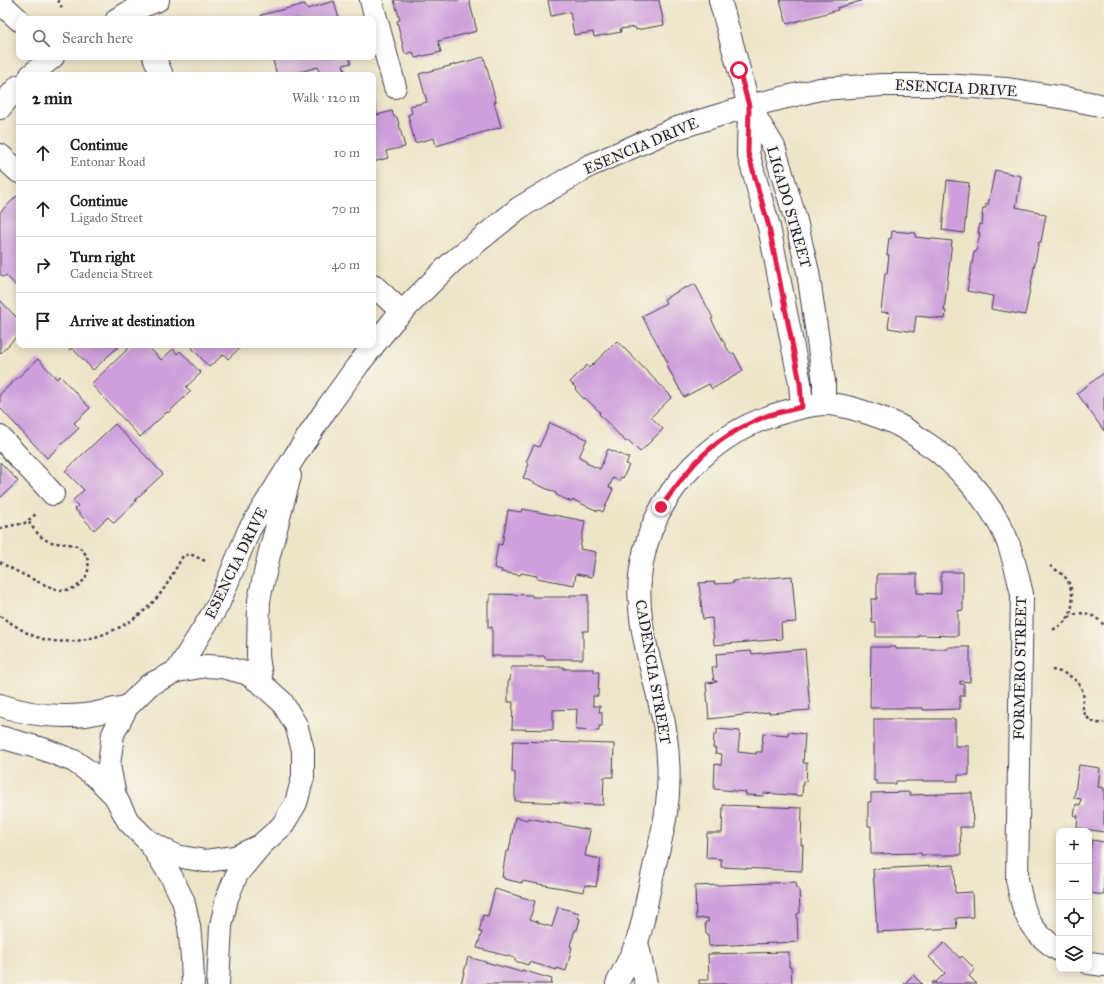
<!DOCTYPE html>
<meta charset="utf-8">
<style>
:root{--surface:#fff;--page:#f6f6f6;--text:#202124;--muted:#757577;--line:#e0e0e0}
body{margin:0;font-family:"IM FELL Great Primer",serif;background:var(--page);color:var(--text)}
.controls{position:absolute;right:12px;bottom:12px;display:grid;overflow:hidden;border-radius:8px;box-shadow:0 2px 10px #0003}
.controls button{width:36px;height:36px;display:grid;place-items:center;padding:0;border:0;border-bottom:1px solid var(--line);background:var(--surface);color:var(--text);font:20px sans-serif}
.stop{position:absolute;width:12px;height:12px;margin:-9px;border:3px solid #e11d48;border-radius:50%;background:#fff}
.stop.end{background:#e11d48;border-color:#fff;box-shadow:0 1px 4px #0008}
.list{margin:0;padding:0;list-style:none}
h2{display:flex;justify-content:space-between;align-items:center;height:52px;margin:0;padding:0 16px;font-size:17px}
h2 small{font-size:13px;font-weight:400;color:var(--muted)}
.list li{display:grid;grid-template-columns:26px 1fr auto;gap:12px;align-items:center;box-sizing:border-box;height:56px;padding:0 16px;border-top:1px solid var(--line)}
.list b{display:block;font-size:15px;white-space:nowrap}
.list p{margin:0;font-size:13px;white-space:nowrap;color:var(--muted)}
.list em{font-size:13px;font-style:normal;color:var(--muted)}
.icon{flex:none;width:22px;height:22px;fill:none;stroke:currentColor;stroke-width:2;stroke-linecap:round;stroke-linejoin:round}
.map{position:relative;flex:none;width:1104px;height:984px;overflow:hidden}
.search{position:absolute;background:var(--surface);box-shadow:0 2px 10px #0003;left:16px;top:16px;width:360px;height:44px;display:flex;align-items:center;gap:10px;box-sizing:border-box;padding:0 14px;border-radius:8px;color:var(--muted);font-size:15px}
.panel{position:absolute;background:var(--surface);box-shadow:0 2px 10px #0003;left:16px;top:72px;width:360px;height:276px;border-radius:8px}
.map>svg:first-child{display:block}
</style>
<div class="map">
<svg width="1104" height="984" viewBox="0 0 1104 984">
<rect width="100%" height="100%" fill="#f7f3e8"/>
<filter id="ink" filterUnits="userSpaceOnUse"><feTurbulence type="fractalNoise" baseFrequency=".025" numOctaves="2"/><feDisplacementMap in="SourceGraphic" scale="8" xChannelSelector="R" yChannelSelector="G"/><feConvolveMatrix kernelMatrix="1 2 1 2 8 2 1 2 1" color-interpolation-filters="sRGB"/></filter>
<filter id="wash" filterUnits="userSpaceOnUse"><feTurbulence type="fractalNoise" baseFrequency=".012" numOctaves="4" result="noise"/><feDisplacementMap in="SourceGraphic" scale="16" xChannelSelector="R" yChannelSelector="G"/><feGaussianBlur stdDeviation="0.9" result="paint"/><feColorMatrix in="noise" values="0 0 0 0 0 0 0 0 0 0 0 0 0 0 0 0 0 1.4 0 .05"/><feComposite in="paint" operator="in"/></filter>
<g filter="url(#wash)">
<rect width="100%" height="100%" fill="#eee5c9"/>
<g id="blocks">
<g fill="#ce9fdc">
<path d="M394,0H469L477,31L438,41L441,52L415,58L413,52L405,54L397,21L400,20Z"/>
<path d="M548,0H659L664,25L636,30L635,27L620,29L621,32L594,37L593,32L574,35L570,12L551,16Z"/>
<path d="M780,0H861V1L837,8L838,10L787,24Z"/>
<path d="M334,1L339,19H262L261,15L305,4L307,9Z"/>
<path d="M272,57H349L351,63L343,65L345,71L329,75H320L318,67L289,75H277Z"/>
<path d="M484,57L496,102H494L501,127L436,146L434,138L415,143L408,115L412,113L410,106L427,102L419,74Z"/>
<path d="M373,101L377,115L392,111L394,117H397L405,147L386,151L388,158L373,162Z"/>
<path d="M995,170L1021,176L1016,207L1039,212V214L1046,215L1041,242H1039L1025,315L991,309L993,296L967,291L974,252H976L980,233H978L980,224L982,225L983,216H982L983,208H986V204L988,205Z"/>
<path d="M947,180L969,183L964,233L942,230Z"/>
<path d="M17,196L19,198V289L6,275L3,277L0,274V212Z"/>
<path d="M892,231L916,233L915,237L952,241L944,311H946L945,319L916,316L914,332L888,328L890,313L881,312L885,273H887L889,255H887L889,238L891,239Z"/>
<path d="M695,284L713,318L711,319L731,355L734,353L743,371L712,389L709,384L684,397L666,364L668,363L642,316L666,303L664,299L686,287L687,288Z"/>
<path d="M0,300L16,317L18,315L19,317V334L0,354Z"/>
<path d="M617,341L672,397L651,417L663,429L640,452L628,440L626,442L599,414L600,412L585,398L584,399L575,389L576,388L570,382L587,365L589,368Z"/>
<path d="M65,345H120L93,370L72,348L70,350Z"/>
<path d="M132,345H147L161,360L173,349L177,354L180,351L201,373L186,387L191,391L168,413L167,412L140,437L91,384Z"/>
<path d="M193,345H243L228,359L224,354L209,367L192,348L194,346Z"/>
<path d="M38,359L57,379L60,376L90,408L74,423L79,428L47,458L0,408V394Z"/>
<path d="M1104,373V431L1077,393Z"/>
<path d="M550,423L587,439L579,457L587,461L586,463L600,469L608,449L629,458L626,464L629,465L623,478L621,477L619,481L613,478L609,487L613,489L603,512L599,510L598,511L573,500L572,502L556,495V493L523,478L529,464L526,462L534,445L539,447Z"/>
<path d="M115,424L163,474L135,500L136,502L114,523L108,517L94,530L75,509L78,506L73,500L84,490L65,471Z"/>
<path d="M0,462L18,481L0,498Z"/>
<path d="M522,509L585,521L580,549L596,552L592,577L576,574L574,585L537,578V576L521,573L520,575L501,572L502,570L494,568L498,544L502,545L508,510L521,512Z"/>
<path d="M941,572H963V610L958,611V636L919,635V637H876V623H872L871,599H877V574H917V593L941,594Z"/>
<path d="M792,576L796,622L781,623L782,639L714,645L712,618L703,619L699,583L715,582V584L734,583L733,581Z"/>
<path d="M490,594L532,595V597H570V595H588V631H583V659H545V656H492V627L488,628V601L490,602Z"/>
<path d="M871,647H896V649H948V647H970V682L960,681V684H964V696H960V709L923,710V708H870Z"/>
<path d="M805,649L810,710L769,713V712L709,719L706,683L717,682V681H714L712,667H717L716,654L751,651L752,654Z"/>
<path d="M511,667H564V669H594V672H599L598,696H593V706H600L599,712H602V726H599V731L576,730L577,709L553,710V730L512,729L513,702H508V681H510Z"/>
<path d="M874,719H955V746H969V775H958V781H896V784H877V781H874Z"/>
<path d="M717,729L740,731L738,752L756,754V752H762L763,733L788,735V732L805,734L803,763H807L806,782L803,781L802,796L764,793L763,796L746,795V792L714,789L715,764L721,765L722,754L715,753L716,748H713L714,735H717Z"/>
<path d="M513,741L614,744L613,777H604L603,805L566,804V803L515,801V772H512Z"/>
<path d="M1079,765L1100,768L1098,787L1104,788V832L1077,828L1078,816H1074L1076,804L1080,805L1081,799L1074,798Z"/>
<path d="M910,792V795L972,793L973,827H960L961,855H921V853L871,854V826H868V802H871V793Z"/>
<path d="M723,805L802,808L801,845H803L802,871L721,867V859L706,858L707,833H722Z"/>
<path d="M515,817L528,820V818L590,830L585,856L601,859L596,887L585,885L584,892L522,881V883L504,879V877H502L506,851H509Z"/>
<path d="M1092,840L1104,842V895L1089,893V858Z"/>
<path d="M954,865L955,893L972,892L973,917L956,918L957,928L877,932L873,869Z"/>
<path d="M796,882L797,888H799L800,913L797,914L798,942L709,946L708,934H706L705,922H708V918L696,919L695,886Z"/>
<path d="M495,889L535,901L530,919L538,922V923L552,927L558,907L579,913L578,918L580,919L577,930H575L570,946L572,947L566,971L557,968V970L529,962L528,965L515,961V958L477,948L482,932H479L483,915L488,916Z"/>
<path d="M944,943L960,958L962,956L975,969L969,976L977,984H931L934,981L935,983L945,973L929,957Z"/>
<path d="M789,952V967H791L792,984H699V980H709L708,954Z"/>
<path d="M468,957L521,972L522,970L552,979L551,984H461Z"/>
<path d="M913,975L922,984H904Z"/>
</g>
</g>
</g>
<g filter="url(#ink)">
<use href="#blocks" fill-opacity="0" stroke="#413f50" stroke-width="1"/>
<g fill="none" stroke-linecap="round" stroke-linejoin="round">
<defs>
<g id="minor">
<path d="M371,0L395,87"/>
<path d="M720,0L749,106L748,153L769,227L800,383L802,407"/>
<path d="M0,5L6,8L19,20"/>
<path d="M117,19L133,10L158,0"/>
<path d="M154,57L162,75"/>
<path d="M31,75L53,57"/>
<path d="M749,106L774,147L796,221L808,272L824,382V404"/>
<path d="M0,108L13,92L19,86"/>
<path d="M0,155L19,172"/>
<path d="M373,285L402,312"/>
<path d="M0,437L53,494"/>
<path d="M177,671L218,605L249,530L295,456L327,408L358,365L393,321L451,263L519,208L589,166L674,129L749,106L820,89L882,85H943L1007,89L1065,98L1104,106"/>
<path d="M262,684L258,656L259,600L269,555L290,476"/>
<path d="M0,705C26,714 57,718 85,715C99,713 113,709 127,707"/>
<path d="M0,737L43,749L74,761L95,776L115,796"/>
<path d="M150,842L176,856L205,861L235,857L257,847"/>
<path d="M637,942L646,984"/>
<path d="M1089,963L1104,965"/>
<path d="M193,984L192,958L189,926L183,900L171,876L149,842L128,821L115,796L109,765L113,734L127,707L149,685L177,671L207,666L222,667L246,673L262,684L282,702L296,725L303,750V777L296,803L282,826L262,844L237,874L227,898L221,926L218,984"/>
<path d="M617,984C623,971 631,957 636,944C643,927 645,908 649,891C654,865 662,839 666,813C670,786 669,756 665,729C656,674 631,619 642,563C655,489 716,429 788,411C803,407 820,402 837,405C851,407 885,418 898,425C907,429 915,435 923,441C953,459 989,501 1004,533C1013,552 1017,574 1022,594L1017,879C1024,914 1027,930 1059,950"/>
</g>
</defs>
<use href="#minor" stroke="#413f50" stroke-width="24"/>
<g stroke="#413f50" stroke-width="2.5" stroke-dasharray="3 3" stroke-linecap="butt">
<path d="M58,0L62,8"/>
<path d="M0,528L25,523L36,514"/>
<path d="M0,562C9,568 52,590 61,590C72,591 82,585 86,576C90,568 89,559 84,552C75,540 60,546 48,541C39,537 33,528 28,521"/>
<path d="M1050,566C1055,569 1061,573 1065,577C1074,588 1075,608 1067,619C1063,624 1058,627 1052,630"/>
<path d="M0,616C13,624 27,635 43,639C81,649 130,629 155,600C167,587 174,571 183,556L190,554L205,561"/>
<path d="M1069,618C1081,608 1095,615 1104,625"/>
<path d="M1052,670C1065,672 1080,679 1083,693C1084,698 1082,703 1083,709C1085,718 1094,725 1104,723"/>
</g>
<use href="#minor" stroke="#fff" stroke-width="22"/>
</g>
</g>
<g fill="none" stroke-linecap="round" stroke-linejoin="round" filter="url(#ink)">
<path stroke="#e11d48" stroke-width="5" d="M661,507C673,491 684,475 697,461C716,441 743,425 769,415C780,412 791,410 802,407L800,383L769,227L748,153L749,106L739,70"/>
</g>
<g text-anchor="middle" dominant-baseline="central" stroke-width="3" stroke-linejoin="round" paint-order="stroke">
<g font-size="15" fill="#22223b" stroke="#f7f3e8">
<text transform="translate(956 88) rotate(3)">ESENCIA DRIVE</text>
<text transform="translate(641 146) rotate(-23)">ESENCIA DRIVE</text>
<text transform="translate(789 207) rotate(74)">LIGADO STREET</text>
<text transform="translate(236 563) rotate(-64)">ESENCIA DRIVE</text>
<text transform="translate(1020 668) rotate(-89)">FORMERO STREET</text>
<text transform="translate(653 672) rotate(80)">CADENCIA STREET</text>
</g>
</g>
</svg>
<div class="controls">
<button>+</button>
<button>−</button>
<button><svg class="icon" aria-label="locate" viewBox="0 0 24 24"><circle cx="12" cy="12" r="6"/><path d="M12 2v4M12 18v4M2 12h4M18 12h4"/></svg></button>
<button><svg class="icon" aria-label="layers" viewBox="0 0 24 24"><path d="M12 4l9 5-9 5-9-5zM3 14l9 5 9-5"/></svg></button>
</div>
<div class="stop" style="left:739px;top:70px"></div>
<div class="stop end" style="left:661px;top:507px"></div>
<div class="search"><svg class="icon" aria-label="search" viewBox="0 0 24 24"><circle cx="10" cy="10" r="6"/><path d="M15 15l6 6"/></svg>Search here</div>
<section class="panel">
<h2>2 min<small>Walk · 120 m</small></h2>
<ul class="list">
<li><svg class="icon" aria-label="ahead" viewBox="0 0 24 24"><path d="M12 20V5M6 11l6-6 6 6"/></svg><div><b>Continue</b><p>Entonar Road</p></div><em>10 m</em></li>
<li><svg class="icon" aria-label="ahead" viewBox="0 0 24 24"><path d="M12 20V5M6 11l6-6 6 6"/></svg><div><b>Continue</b><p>Ligado Street</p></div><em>70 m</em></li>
<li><svg class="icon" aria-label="right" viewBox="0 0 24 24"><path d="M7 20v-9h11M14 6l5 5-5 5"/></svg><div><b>Turn right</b><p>Cadencia Street</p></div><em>40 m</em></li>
<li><svg class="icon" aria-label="arrive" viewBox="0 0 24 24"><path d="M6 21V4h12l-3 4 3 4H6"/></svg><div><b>Arrive at destination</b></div></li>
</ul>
</section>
</div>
